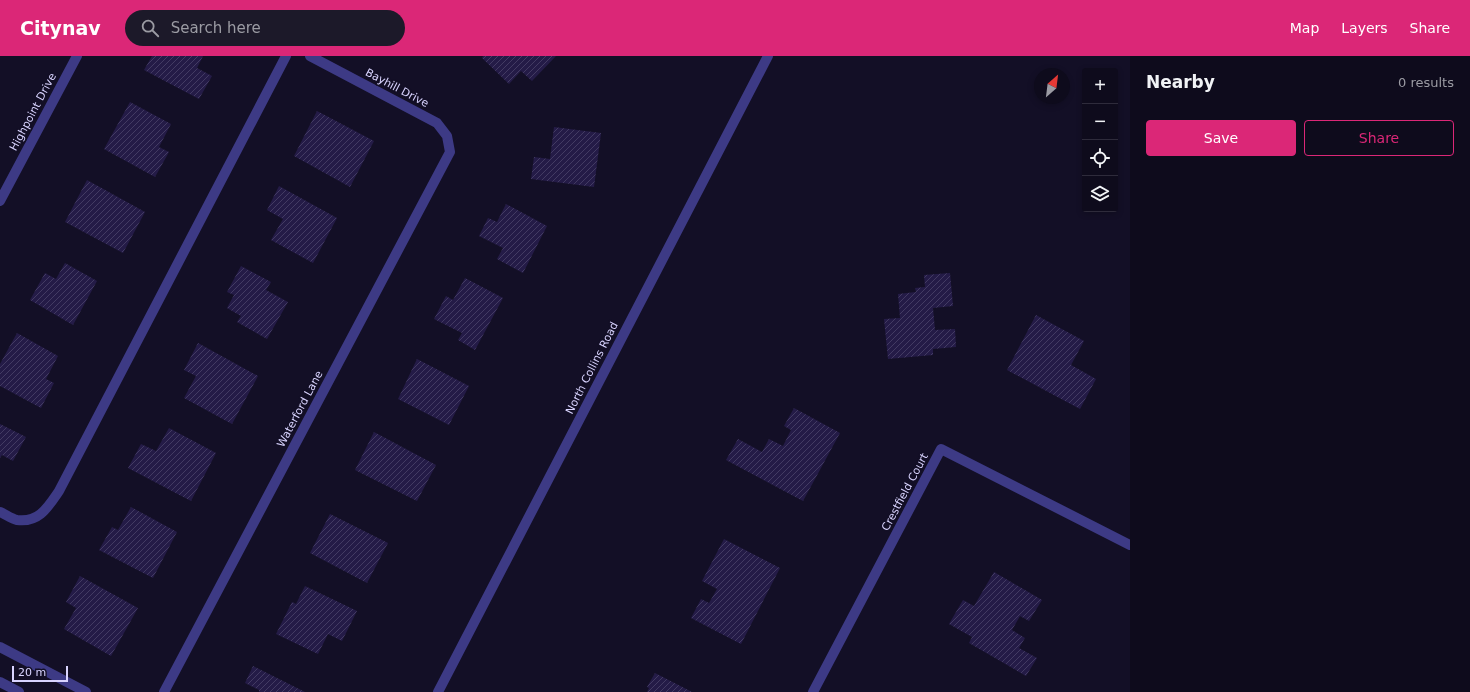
<!DOCTYPE html>
<meta charset="utf-8">
<style>
:root{--surface:#0e0b1c;--page:#1c1929;--text:#f1f3f6;--muted:#9b9ba3;--line:#2e2b3b;--accent:#db2777}
body{margin:0;font-family:"DejaVu Sans",sans-serif;background:var(--page);color:var(--text)}
.controls{position:absolute;right:12px;top:12px;display:grid;overflow:hidden;border-radius:4px;box-shadow:0 2px 6px #0003}
.controls button{width:36px;height:36px;display:grid;place-items:center;padding:0;border:0;border-bottom:1px solid var(--line);background:var(--surface);color:var(--text);font:20px sans-serif}
.compass{position:absolute;left:1034px;top:12px;width:36px;height:36px;border-radius:50%;background:var(--surface);box-shadow:0 2px 6px #0003;rotate:28deg}
.scale{position:absolute;left:12px;bottom:10px;width:56px;box-sizing:border-box;padding-left:4px;border:2px solid #d9d4ff;border-top:0;font-size:11px;line-height:14px;white-space:nowrap;color:#d9d4ff;-webkit-text-stroke:3px #130f26;paint-order:stroke}
.list{margin:0;padding:0;list-style:none}
h2{display:flex;justify-content:space-between;align-items:center;height:52px;margin:0;padding:0 16px;font-size:17px}
h2 small{font-size:13px;font-weight:400;color:var(--muted)}
.actions{display:flex;gap:8px;padding:12px 16px}
.actions a{flex:1;padding:9px 0;border:1px solid var(--accent);border-radius:4px;text-align:center;font-size:14px;color:var(--accent)}
.actions .main{background:var(--accent);color:#fff}
.icon{flex:none;width:22px;height:22px;fill:none;stroke:currentColor;stroke-width:2;stroke-linecap:round;stroke-linejoin:round}
.map{position:relative;flex:none;width:1130px;height:636px;overflow:hidden}
header{display:flex;align-items:center;gap:24px;box-sizing:border-box;height:56px;padding:0 20px;background:var(--accent);color:#fff}
header strong{font-size:19px}
nav{display:flex;gap:22px;margin-inline-start:auto;font-size:14px}
.search{width:280px;height:36px;background:var(--page);display:flex;align-items:center;gap:10px;box-sizing:border-box;padding:0 14px;border-radius:22px;color:var(--muted);font-size:15px}
main{display:flex}
aside{flex:1;background:var(--surface)}
.map>svg:first-child{display:block}
</style>
<header>
<strong>Citynav</strong>
<div class="search"><svg class="icon" aria-label="search" viewBox="0 0 24 24"><circle cx="10" cy="10" r="6"/><path d="M15 15l6 6"/></svg>Search here</div>
<nav><a>Map</a><a>Layers</a><a>Share</a></nav>
</header>
<main>
<div class="map">
<svg width="1130" height="636" viewBox="0 0 1130 636">
<defs>
<pattern id="building-hatch" width="6" height="6" patternUnits="userSpaceOnUse"><rect width="6" height="6" fill="#241b47"/><path d="M-1 1l2-2M0 6l6-6M5 7l2-2" fill="none" stroke="#433b63"/></pattern>
</defs>
<rect width="100%" height="100%" fill="#130f26"/>
<g fill="url(#building-hatch)">
<path d="M152,0H203L197,12L212,20L199,43L144,14Z"/>
<path d="M483,0H556L532,25L521,15L509,28L482,2Z"/>
<path d="M130,46L171,68L159,91L169,96L155,121L104,93Z"/>
<path d="M317,55L374,85L350,131L294,100Z"/>
<path d="M554,71L601,77L594,131L531,123L534,101L550,103Z"/>
<path d="M87,124L145,156L123,197L65,166Z"/>
<path d="M279,130L337,162L313,207L271,184L283,163L267,154Z"/>
<path d="M506,148L547,170L523,217L497,203L503,192L479,180L488,162L497,166Z"/>
<path d="M65,207L97,225L73,269L30,244L45,217L56,223Z"/>
<path d="M241,210L271,226L266,234L288,246L267,283L237,266L241,260L227,252L234,239L227,236Z"/>
<path d="M950,217L953,250L933,252L935,274L955,273L956,291L933,293V299L888,303L884,263L900,262L898,238L916,236L915,232L925,231L924,219Z"/>
<path d="M465,222L503,242L475,294L458,284L462,277L434,263L446,240L453,244Z"/>
<path d="M1036,259L1084,285L1071,309L1096,323L1080,353L1007,314Z"/>
<path d="M17,277L58,300L46,323L54,327L41,352L0,330V308Z"/>
<path d="M198,287L258,320L232,368L184,342L196,320L184,314Z"/>
<path d="M417,303L469,330L449,369L398,343Z"/>
<path d="M794,352L840,377L803,445L726,404L738,383L762,396L769,383L783,390L791,374L784,370Z"/>
<path d="M0,368L26,381L13,405L2,399L0,402Z"/>
<path d="M169,372L216,397L191,445L128,412L141,388L156,395Z"/>
<path d="M374,376L436,409L417,445L355,414Z"/>
<path d="M131,451L177,476L153,522L99,494L112,471L118,474Z"/>
<path d="M330,458L388,487L367,527L310,497Z"/>
<path d="M724,483L780,512L741,588L691,562L701,543L709,547L717,533L702,525Z"/>
<path d="M994,516L1042,544L1029,565L1020,560L1012,574L1025,582L1019,592L1037,602L1026,620L969,587L972,581L949,568L963,544L974,550Z"/>
<path d="M80,520L138,552L111,600L64,573L76,552L66,546Z"/>
<path d="M305,530L357,555L342,585L328,578L318,598L276,578L292,546L296,548Z"/>
<path d="M253,610L305,636H259V634L245,627Z"/>
<path d="M655,617L692,636H647L649,632L647,631Z"/>
</g>
<g fill="none" stroke-linecap="round" stroke-linejoin="round">
<path stroke="#3d3a85" stroke-width="10" d="M0,456C5,458 12,463 17,464C39,467 48,451 59,435L286,0"/>
<g stroke="#3d3a85" stroke-width="10">
<path d="M0,145L77,0"/>
<path d="M164,636L450,96L447,80L437,67L310,0"/>
<path d="M813,636L941,393L1130,489"/>
</g>
<g stroke="#3d3a85" stroke-width="10">
<path d="M0,591L86,636"/>
<path d="M0,626L19,636"/>
<path d="M438,636L768,0"/>
</g>
</g>
<g text-anchor="middle" dominant-baseline="central" stroke-width="3.5" stroke-linejoin="round" paint-order="stroke">
<g font-size="11" fill="#d9d4ff" stroke="#130f26">
<text transform="translate(397 32) rotate(28)">Bayhill Drive</text>
<text transform="translate(33 56) rotate(-62)">Highpoint Drive</text>
<text transform="translate(592 312) rotate(-63)">North Collins Road</text>
<text transform="translate(300 353) rotate(-62)">Waterford Lane</text>
<text transform="translate(905 436) rotate(-62)">Crestfield Court</text>
</g>
</g>
</svg>
<div class="controls">
<button>+</button>
<button>−</button>
<button><svg class="icon" aria-label="locate" viewBox="0 0 24 24"><circle cx="12" cy="12" r="6"/><path d="M12 2v4M12 18v4M2 12h4M18 12h4"/></svg></button>
<button><svg class="icon" aria-label="layers" viewBox="0 0 24 24"><path d="M12 4l9 5-9 5-9-5zM3 14l9 5 9-5"/></svg></button>
</div>
<svg class="compass" viewBox="-18 -18 36 36"><path d="M0-13l5 13h-10z" fill="#e53935"/><path d="M0 13l5-13h-10z" fill="#9b9ba3"/></svg>
<div class="scale">20 m</div>
</div>
<aside>
<h2>Nearby<small>0 results</small></h2>
<ul class="list">
</ul>
<div class="actions"><a class="main">Save</a><a>Share</a></div>
</aside>
</main>
